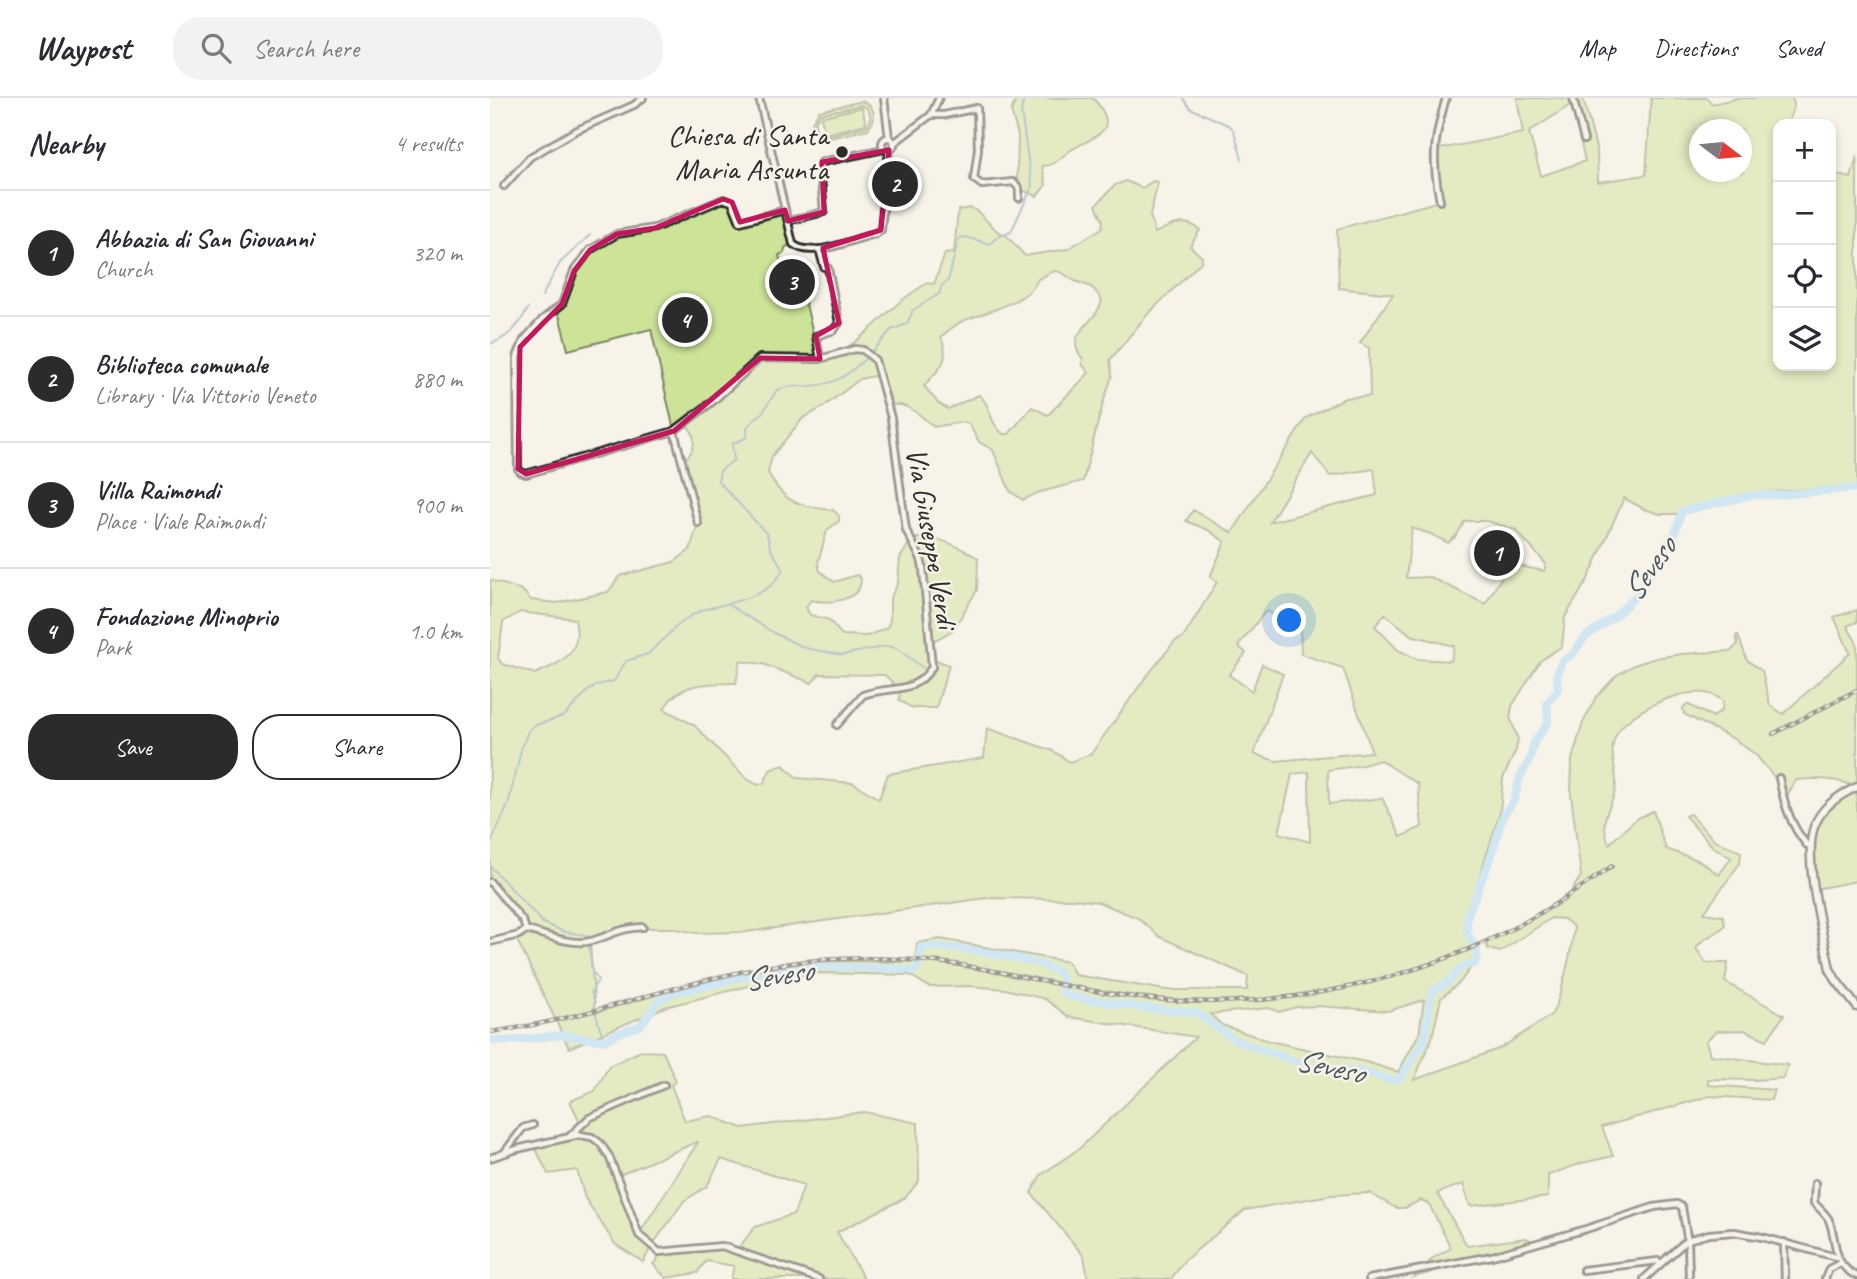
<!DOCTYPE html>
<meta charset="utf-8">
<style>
:root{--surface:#fff;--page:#f2f2f3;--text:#2b2b33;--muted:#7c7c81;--line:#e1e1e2;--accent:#2b2b2b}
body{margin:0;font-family:Caveat,sans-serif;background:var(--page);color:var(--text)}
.controls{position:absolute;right:21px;top:21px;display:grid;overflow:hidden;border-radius:14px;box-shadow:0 4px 10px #0003}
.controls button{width:63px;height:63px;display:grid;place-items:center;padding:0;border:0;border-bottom:2px solid var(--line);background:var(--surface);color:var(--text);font:35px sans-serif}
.compass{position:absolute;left:1199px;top:21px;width:63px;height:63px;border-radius:50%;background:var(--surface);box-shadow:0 4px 10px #0003;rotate:106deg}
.you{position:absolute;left:800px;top:523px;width:24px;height:24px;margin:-18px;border:5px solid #fff;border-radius:50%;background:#1a73e8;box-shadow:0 0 0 10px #1a73e833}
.badge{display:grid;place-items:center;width:46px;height:46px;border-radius:50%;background:var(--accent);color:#fff;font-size:23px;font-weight:700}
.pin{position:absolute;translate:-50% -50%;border:4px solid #fff;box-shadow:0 2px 7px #0006}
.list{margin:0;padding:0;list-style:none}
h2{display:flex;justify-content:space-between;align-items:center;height:91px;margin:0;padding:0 28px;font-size:30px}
h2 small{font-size:23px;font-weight:400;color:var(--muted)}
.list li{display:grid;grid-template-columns:46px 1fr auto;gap:21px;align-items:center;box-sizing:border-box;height:126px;padding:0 28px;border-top:2px solid var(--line)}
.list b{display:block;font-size:26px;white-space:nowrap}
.list p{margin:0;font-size:23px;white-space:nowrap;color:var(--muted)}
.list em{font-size:23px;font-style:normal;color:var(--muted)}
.actions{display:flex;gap:14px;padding:21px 28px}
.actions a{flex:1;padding:16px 0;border:2px solid var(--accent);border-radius:28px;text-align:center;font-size:24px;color:var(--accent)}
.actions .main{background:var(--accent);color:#fff}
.icon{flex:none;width:38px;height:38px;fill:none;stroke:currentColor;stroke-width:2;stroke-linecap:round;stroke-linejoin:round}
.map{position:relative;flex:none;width:1367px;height:1181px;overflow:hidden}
header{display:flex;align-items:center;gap:42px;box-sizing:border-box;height:98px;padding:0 35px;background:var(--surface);border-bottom:2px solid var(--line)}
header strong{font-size:33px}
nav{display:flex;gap:38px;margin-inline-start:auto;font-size:24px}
.search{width:490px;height:63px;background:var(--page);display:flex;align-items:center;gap:18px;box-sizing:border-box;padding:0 24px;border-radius:28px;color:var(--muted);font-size:26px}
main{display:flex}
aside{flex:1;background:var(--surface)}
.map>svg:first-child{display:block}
</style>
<header>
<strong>Waypost</strong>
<div class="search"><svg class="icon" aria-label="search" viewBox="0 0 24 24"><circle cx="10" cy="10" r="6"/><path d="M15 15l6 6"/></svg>Search here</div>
<nav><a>Map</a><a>Directions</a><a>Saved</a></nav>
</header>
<main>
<aside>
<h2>Nearby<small>4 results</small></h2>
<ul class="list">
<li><span class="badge">1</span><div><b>Abbazia di San Giovanni</b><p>Church</p></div><em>320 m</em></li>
<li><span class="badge">2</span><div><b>Biblioteca comunale</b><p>Library · Via Vittorio Veneto</p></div><em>880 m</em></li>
<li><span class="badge">3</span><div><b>Villa Raimondi</b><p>Place · Viale Raimondi</p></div><em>900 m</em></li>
<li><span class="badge">4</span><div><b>Fondazione Minoprio</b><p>Park</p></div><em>1.0 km</em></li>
</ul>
<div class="actions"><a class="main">Save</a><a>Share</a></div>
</aside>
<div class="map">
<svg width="1367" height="1181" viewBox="0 0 1367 1181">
<rect width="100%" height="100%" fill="#f7f3e8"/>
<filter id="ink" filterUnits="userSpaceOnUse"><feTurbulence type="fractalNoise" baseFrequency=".0143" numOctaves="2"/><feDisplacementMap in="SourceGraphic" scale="14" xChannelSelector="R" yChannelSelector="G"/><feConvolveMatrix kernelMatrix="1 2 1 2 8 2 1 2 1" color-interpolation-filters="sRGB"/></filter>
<g filter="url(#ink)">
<g fill="#cce398" stroke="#7c8762" stroke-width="2" fill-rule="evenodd">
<path d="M527,0H603C633,34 605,37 581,52C570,59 566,68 552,68L556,87L547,98L534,93L527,79L528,37L521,13Z"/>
<path d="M1027,0H1093L1107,54L1108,84L1156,77L1161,0H1217L1222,6L1248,0H1302L1304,7L1298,26H1288L1286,62L1288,63V268H1341V75L1361,80L1367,58V388L1260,395L1199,410L1188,416H1170L1154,411L1134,400L1098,481L1075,519L1072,548L1050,563L1022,608L1020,619L1028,641L1026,652L1013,680L1010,714L977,819V835L987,852V861L970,884L951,900L942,940L924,982L1011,950L1061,917C1070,906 1083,846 1084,829L1074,821L1061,820L1010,854L998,851L996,845L1075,803L1091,778L1081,696L1082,662L1092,627L1106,599L1127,577L1144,567L1166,560L1192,556L1241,553L1248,546L1246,538L1248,537L1257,562L1272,573L1280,607L1293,616L1360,555L1344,519L1367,512V524L1357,528L1367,545V783L1325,791L1321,742L1331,717L1365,689C1348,680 1325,680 1306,682L1298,696L1266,657L1244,641L1194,616L1193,610L1197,606L1223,619L1232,612L1233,604C1213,578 1138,611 1126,637C1118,653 1126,668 1126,684C1126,709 1106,714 1119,746L1146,721L1163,713L1176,751L1210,763L1229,777L1241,760L1222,748L1195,718L1200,716L1224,742L1251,754L1250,765L1214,815L1233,818L1235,827C1226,838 1214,838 1206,850L1216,865H1238L1235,884L1294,917L1277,942L1254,932L1227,933L1216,943L1220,957L1298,967L1293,980L1265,982L1218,981V987L1284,992L1281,1002L1220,998L1112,1029L1123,1058L1092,1065L1058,1077V1099L980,1108L973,1086L947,1095L977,1148L1036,1140L1047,1145L924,1179L943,1160L961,1150L939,1106L931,1102L915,1110H906L879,1095L841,1097L755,1112L695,1162L681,1181H598L594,1158L541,1095L551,1077L590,1050L706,939L579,919L555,901L515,891L480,888L439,889L420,877L325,875L266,886L175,909L79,950L27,842L44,833L0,780V482L32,492L41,502L67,505L118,494L130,478L184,464L200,452L208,425L193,363C206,353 208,338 196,326L247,282L202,317L183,328L161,231L78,252L68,213L78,201L88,170L98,156L110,146L128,139L175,130L232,104L240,105L249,126L292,114L300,146L295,150L294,155L289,157L298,194L312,190L329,260C354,262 391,219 410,204C418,197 428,191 437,185L444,186L455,156L464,155L468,112L481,110L487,113L507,133L517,138L535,158L578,151L612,130L613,123L606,107L625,87L636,83L652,90L663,83L668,84L660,118L665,135C681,127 696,119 710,132L700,148L712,159L711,164L656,218L620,262L622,278L613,305L593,383L547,395L533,402L520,393L503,352L489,344L479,326L473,324L444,329C432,319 419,305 403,307L395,286L383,278L370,281L332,310L313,320L282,358L278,374C293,406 310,408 343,412L349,418V423L337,432L328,465L330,473L344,484L367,477L371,481C371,504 337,506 321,502L316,509L320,517L339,522L352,537L377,538L397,530L400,522V501L408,485L410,460L422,441C446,436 468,448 488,460L487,492L463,532L440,545L441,560L459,567L446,610H422L409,602L410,592L395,577L329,576L322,585L273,566L250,563L246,585C218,585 188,584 174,611L204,627L257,681L268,687L274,685L280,672L293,667L307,680L363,685L389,701L398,676L494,660L497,630L563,653L580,664L601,656L653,583L685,543L693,540L727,484L720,479L735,444L718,432L696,423L703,412L742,435L816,320L855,300L880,298L879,250L870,245L903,196L849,190L847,131L950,103L944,52L1033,35ZM1082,6L1095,63L1051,78L1039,34ZM1210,32H1252V74H1210ZM564,173C574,173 576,179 585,183C601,189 602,187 612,202C608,226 571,235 593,261L592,266L599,275L558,317L542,309L519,336H513C497,322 502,307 489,297L458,311L448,305L434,288C450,269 461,264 451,239C458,233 465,226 473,223C494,214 539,205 548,181ZM822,355L840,378L884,371L887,397L780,424ZM975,423H997L1026,432L1056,466L1054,473L1020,466L995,506L940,479L916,480L922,430L941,436L958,445L966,438ZM776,513L810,530L811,556L853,570L882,654L786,663L764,656L793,576L772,566L762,593L739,577L756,555L748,548ZM30,514L85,521C93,555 73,564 45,576L12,566L8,560L13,524ZM895,516L921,537L964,548L961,563L927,561L908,552L885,528ZM890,662L928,686L932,729L911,739L892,700L839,706L838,672L873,667ZM819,674L820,744L789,735L802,676ZM496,800L584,801L608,804L648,820L670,839L758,878L757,892H676L585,877L578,864L450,841L427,845L425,864L342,863L290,868L199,887L105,915L100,844L138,830H183L206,835L256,834ZM934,902L929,936L908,974L876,964L779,943L732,927L720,916L779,910L789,914L807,909L827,908L898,913Z"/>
<path d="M372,3C385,8 388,20 378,31L337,41L325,36L322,24L329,13ZM371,7C381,10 383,20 377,28L336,38L326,32L325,24L330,16Z"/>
<path d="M372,9L376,26L335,36L331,19Z"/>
<path d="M151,953L173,954L186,983L181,987L195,1023L221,1018L252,1030L374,1014L428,1025L429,1083L415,1100L347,1134L374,1181H241L244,1168L216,1163L207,1175L176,1180L163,1166L167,1163L169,1154L232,1148L247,1152L265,1129L304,1116L314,1087L231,1061L217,1088L194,1103L161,1149L153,1164L125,1146L95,1100L87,1072L58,1076L44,1047L89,1037L92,1028L80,1003L105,993L119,968ZM207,1044H208L149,1136L127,1078Z"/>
</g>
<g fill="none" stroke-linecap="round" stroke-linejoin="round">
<g stroke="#7192aa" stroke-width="2">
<path d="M693,0L700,10L740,28L744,33L752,61"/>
<path d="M52,198L70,165L100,137"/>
<path d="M0,246C19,240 30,227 38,210"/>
<path d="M381,255L401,232L417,226L423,212L449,196L452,187L458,183L469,140L475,139L500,146L507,139L521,134L542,89L531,13L534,0"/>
<path d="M377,259C359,276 346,287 320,288C308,288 298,288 287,292L272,315L257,329V339L242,346L244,362L230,373L228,383L277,436L281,452L293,471C283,494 259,500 237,506L284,535L315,550L352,557L398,548L408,551L433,570"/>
<path d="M0,747L18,707L32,648L39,632L43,628L74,618L99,592L107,587L124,583L136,563L158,556L186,529L199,519L212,512L236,506"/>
<path d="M0,768L53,825L75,834L96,837L98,839"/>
<path d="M99,847L102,873L108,882L101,894L105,905"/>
<path d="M106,917L114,943"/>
</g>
<path stroke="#9fd7ff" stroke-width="8" d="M0,942L17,943L73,937L114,943L126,936L150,928L169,902L184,895L276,874L320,868L410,871L424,873L427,871L431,849C457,847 551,860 571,876L573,895L582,899L647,909L707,915L745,942L822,969L872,973L896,981L909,982L934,943L942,893L958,884L973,868L984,866L987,861V852L977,835V819L1002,756L1013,718L1024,702L1030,679L1040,661L1044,644L1058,625L1057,605L1068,592L1067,576L1072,563L1083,556L1095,539L1125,518L1146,498L1185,435L1192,413L1262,397H1290L1367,390"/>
<defs>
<g id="minor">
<path d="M269,0L303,146C323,162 363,140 386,136L391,132L399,52"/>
<path d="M394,0L399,40"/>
<path d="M1083,0L1094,42"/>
<path d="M441,17H454L487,10L488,51L484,81L492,87L523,84L529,90V100"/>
<circle cx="398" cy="46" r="6"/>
<path d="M404,45L441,17L449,0"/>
<path d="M14,88L40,59L87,32L144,7L153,0"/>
<path d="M950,103C941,60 944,42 956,0"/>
<path d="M295,112L250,124L242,104L233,101L165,130L127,136L100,152L84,173L72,206L52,222L34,242L27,259L28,371L31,374L36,376L184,333L222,304L270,260L330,261L326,238L344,232L349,225L338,170L334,169L329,151"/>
<path d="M298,123L334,114L330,68L332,64L394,51"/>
<path d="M330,261L365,251L373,252L385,262L401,320L416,432L431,461L433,470L442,569C424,598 399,587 373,597L347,627"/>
<path d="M184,333L208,425"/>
<path d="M1289,680C1294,705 1300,727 1317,747H1321"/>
<path d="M0,784L33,823L36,832"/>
<path d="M36,832C54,836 82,848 101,843C122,837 129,830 153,829"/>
<path d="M0,844L29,837L36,832"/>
<path d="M80,1038L99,1020L174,987"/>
<path d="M14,1055L33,1030L43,1027"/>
<path d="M0,1060L27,1051L89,1037L102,1039L110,1045L119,1058L149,1137L169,1154L232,1148L329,1181"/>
<path d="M1325,1085L1324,1105C1329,1110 1336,1116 1339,1122C1348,1145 1341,1166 1367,1178"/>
<path d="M1294,1144L1295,1181"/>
<path d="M1093,1172L1168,1163L1170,1165"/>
<path d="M879,1181L1002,1158L1096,1131L1164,1109L1187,1106L1192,1109L1198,1145L1199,1177"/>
<path d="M1154,1181L1197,1142L1219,1136L1244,1134L1272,1139L1346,1159"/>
<path d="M1335,1181L1339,1171L1350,1165"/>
</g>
<path id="secondary" d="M1367,689C1349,697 1331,709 1324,729C1313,761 1333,837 1340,871L1346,882L1367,909"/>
</defs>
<use href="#minor" stroke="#2b2b2b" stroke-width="10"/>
<use href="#secondary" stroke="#2b2b2b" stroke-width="11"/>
<use href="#minor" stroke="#f7f3e8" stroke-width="4.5"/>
<use href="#secondary" stroke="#f7f3e8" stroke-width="6"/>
<defs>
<g id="rail">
<path d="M1283,636L1367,592"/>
<path d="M0,934C119,919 228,865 348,861C389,859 430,861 471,867C526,876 581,891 637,898C766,916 902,891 1018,833C1055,814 1088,792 1122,768"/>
</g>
</defs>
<use href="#rail" stroke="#2b2b2b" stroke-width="4.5"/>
<use href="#rail" stroke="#f7f3e8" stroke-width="2" stroke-dasharray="5" stroke-linecap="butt"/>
</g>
</g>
<path d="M0 0H1367V1181H0ZM399,52L391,132L333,150L349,225L326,238L330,261L270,260L184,333L36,376L28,371L30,249L72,206L84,173L100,152L127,136L165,130L233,101L242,104L250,124L295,112L298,123L334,114L332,64Z" fill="#f7f3e8" fill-opacity=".55" fill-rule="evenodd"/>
<path fill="none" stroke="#c2185b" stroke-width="5" stroke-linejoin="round" d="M399,52L391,132L333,150L349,225L326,238L330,261L270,260L184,333L36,376L28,371L30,249L72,206L84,173L100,152L127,136L165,130L233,101L242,104L250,124L295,112L298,123L334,114L332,64Z"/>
<circle fill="#2b2b2b" stroke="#f7f3e8" stroke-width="2.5" cx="352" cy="54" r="7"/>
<g text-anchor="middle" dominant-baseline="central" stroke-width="5" stroke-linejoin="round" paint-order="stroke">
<g font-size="30" fill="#2b2b2b" stroke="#f7f3e8" text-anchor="end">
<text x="338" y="37">Chiesa di Santa<tspan x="338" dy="34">Maria Assunta</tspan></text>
</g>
<g font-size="30" fill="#2b2b2b" stroke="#f7f3e8">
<text transform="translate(442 440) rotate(80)">Via Giuseppe Verdi</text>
</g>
<g font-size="32" font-style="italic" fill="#485660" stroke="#f7f3e8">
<text transform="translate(1159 471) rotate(-55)">Seveso</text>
<text transform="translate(288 877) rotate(-9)">Seveso</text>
<text transform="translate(840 968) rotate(12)">Seveso</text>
</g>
</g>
</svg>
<div class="controls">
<button>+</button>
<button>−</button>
<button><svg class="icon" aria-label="locate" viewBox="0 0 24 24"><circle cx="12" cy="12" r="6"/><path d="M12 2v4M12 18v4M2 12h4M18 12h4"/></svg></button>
<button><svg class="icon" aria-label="layers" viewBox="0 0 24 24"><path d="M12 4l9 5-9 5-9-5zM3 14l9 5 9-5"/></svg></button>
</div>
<svg class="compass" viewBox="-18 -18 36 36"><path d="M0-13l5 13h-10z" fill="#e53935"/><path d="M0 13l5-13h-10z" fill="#7c7c81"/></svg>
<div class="you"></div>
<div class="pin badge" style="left:1007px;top:455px">1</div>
<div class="pin badge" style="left:405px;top:86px">2</div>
<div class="pin badge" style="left:302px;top:184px">3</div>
<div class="pin badge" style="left:195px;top:222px">4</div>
</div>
</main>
